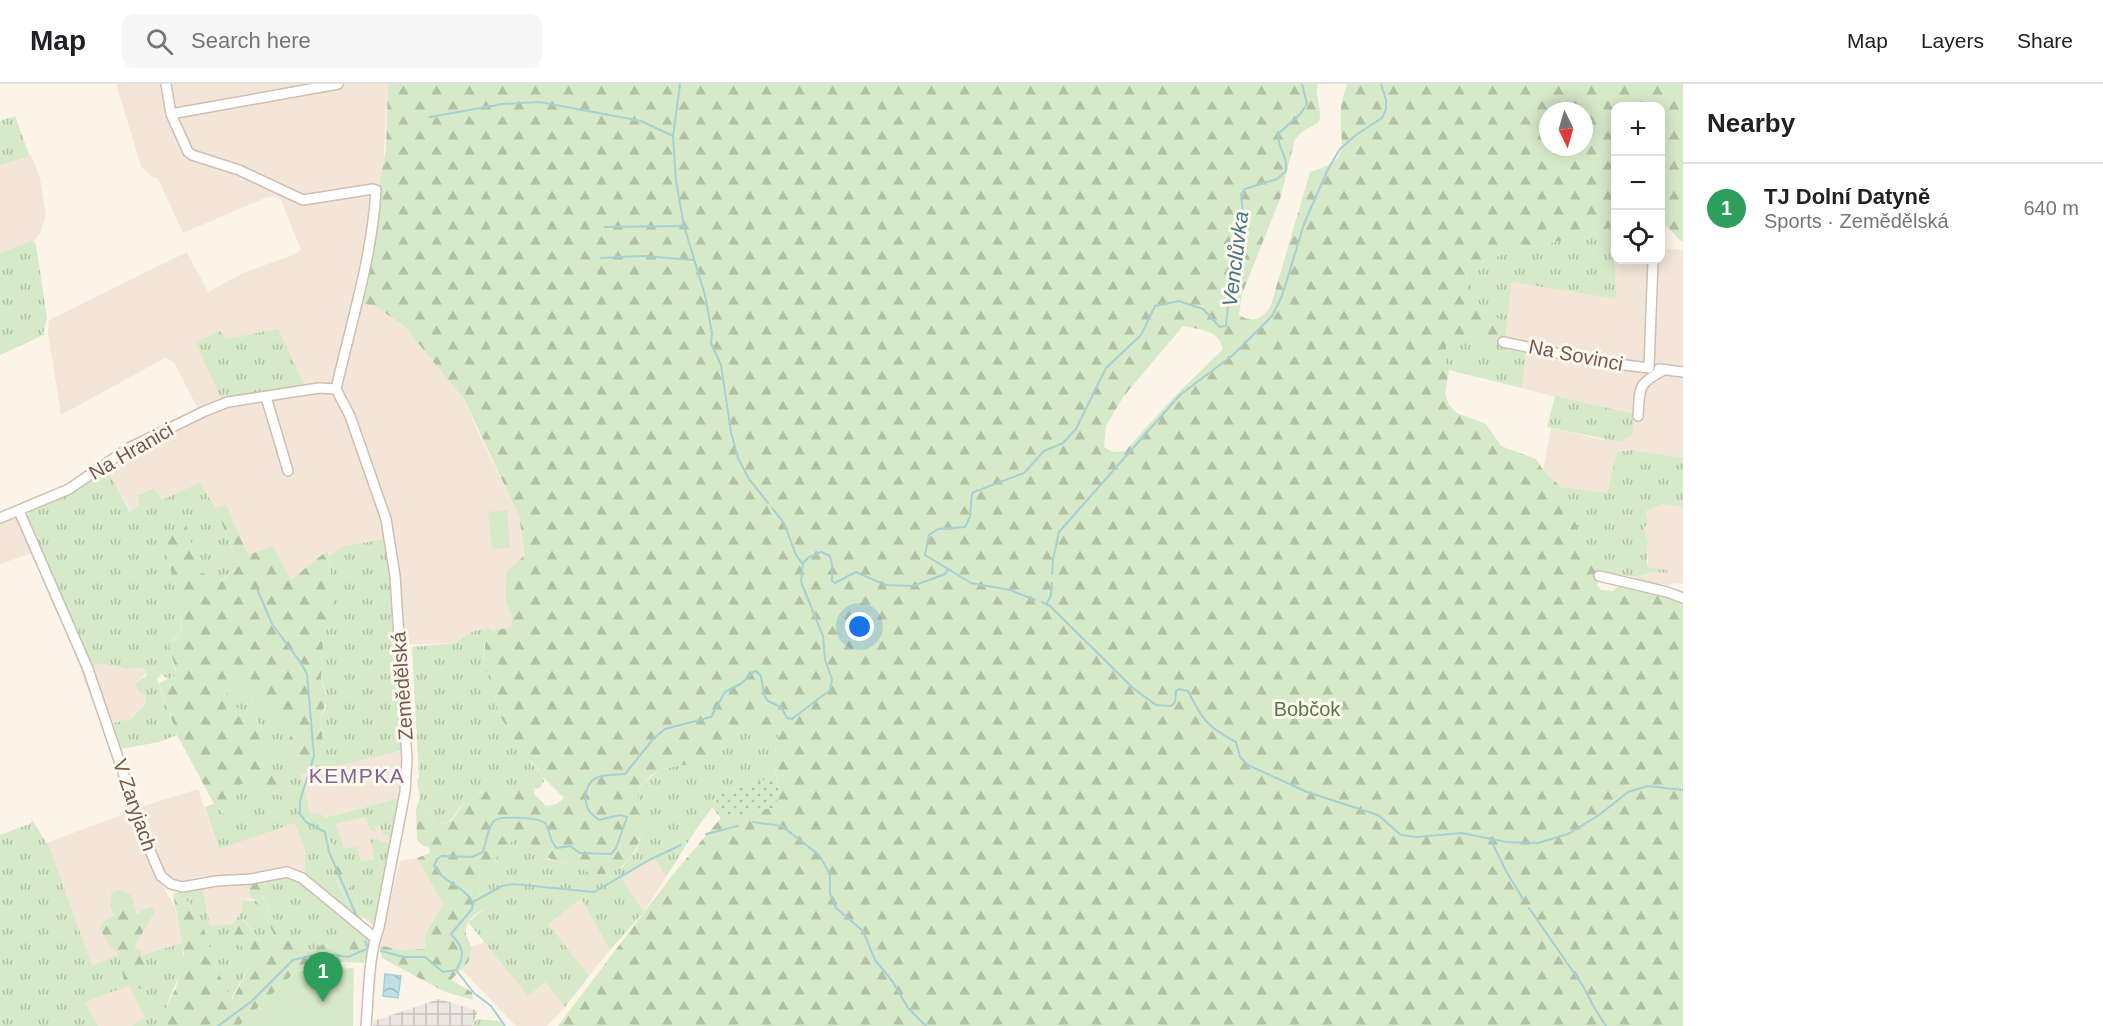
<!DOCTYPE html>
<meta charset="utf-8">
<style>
:root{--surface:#fff;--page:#f6f6f6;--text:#202124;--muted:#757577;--line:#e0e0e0;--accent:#b45309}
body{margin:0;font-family:Helvetica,sans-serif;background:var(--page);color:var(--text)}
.controls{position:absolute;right:18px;top:18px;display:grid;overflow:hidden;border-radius:12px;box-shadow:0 3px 15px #0003}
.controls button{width:54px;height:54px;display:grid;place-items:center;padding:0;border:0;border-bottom:2px solid var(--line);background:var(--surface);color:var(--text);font:30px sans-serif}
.compass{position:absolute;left:1539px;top:18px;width:54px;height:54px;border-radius:50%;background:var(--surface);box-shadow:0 3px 15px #0003;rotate:175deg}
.you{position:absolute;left:860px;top:543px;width:21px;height:21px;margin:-15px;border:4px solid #fff;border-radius:50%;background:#1a73e8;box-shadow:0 0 0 9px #1a73e833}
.badge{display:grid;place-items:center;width:39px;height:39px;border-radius:50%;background:var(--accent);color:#fff;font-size:20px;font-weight:700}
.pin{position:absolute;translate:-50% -50px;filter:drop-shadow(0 2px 3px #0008)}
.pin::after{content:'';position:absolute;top:32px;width:21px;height:18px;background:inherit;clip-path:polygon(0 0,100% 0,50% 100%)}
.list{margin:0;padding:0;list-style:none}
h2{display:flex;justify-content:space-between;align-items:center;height:78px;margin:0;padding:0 24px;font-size:26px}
h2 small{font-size:20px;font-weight:400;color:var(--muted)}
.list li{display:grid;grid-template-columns:39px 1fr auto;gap:18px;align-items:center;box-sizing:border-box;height:90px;padding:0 24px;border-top:2px solid var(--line)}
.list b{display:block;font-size:22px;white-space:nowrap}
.list p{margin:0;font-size:20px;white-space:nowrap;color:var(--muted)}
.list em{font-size:20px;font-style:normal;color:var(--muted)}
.icon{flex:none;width:33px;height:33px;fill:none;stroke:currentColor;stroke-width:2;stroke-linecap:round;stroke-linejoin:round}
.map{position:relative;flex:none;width:1683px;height:942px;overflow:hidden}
header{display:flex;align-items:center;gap:36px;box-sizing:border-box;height:84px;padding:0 30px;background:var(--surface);border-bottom:2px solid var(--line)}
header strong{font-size:28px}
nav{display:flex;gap:33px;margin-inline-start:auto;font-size:21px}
.search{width:420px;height:54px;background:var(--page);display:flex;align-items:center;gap:15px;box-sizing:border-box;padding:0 21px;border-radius:12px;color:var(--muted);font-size:22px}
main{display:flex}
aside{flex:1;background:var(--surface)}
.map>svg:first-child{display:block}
</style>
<header>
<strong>Map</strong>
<div class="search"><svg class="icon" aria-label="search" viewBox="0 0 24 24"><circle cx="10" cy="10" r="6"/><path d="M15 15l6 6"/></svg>Search here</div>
<nav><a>Map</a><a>Layers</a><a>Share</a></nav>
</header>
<main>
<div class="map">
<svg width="1683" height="942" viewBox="0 0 1683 942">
<defs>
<pattern id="industrial-grid" width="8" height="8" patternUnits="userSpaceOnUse" patternTransform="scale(1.5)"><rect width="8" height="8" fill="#ede7e2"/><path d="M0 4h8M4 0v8" fill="none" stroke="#c5beb9"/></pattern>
<pattern id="grass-tufts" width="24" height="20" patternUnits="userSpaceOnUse" patternTransform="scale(1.5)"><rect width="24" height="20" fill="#d6e9c8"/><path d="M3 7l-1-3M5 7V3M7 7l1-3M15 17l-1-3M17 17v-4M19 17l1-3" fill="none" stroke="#b2c0a5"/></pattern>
<pattern id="forest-firs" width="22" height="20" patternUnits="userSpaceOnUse" patternTransform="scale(1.5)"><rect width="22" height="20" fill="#d6e9c8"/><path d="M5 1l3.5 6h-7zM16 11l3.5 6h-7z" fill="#b2c0a5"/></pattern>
<pattern id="garden-dots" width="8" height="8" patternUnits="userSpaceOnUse" patternTransform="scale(1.5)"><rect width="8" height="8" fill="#d6e9c8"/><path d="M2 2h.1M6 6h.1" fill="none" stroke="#b2c0a5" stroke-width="1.8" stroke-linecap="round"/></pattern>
<pattern id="water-waves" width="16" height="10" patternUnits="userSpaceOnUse" patternTransform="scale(1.5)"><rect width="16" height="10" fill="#bee0e5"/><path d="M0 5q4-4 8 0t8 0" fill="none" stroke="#9fb9bc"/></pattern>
</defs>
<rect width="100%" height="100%" fill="#fcf4e9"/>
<g fill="#f3e6d8">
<path d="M116,0H388L375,222L404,242L464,315L477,346L519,432L525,472L505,513L512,534L511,543L492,547L489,544L482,545L460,554L455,559L395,561L391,490L342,463L329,472L328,467L291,496L248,471L226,420L216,424L199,400L162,416L154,404L138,411L139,421L131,428L106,383L124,371L202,333L174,278L165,274L61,331L48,249L49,236L187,168L208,208L245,188L291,172L301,166L281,116L276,112L265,114L183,149L158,95L152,93L141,82Z"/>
<path d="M29,71H31L40,94L46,131L40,149L34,157L0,169V81L28,73Z"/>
<path d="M1661,164L1683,166V374L1631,366L1617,368L1607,410L1561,403L1543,386L1551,344L1604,356L1555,313L1522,304L1526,265L1505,260L1512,198L1616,215V176H1660Z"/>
<path d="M1662,420L1683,423V500L1673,499L1670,502L1634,493L1653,488L1667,489L1648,482V457L1644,445L1647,431L1646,427Z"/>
<path d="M15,431L19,434L35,468L0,480V437Z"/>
<path d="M102,580L117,582L125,585L144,584L147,589L135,599L146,612L144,622L140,629L131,634L133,640L119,659L141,723L198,705L219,765L295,738L305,767V793L292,783L241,792H200L178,798L166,790L136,734L166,808L175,823L182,859L159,942H0V796L27,766L132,727L108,657L80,587L90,582Z"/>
<path d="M400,667L402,668V683L399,714L325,734L320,729L309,731L301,690Z"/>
<path d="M366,733L375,742L380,741L393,755L392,760L371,753L374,775L361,777L344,764L336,740Z"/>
<path d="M654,773L666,793L644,828L622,795Z"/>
<path d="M417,774L443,820L424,853L426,866H400L379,861L400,777Z"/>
<path d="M254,798L247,802L252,815L243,816V823L239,833L232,840L210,842L202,802Z"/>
<path d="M581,813L610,866L589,892L549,842Z"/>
<path d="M484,858L545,898L565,923L547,942H516L461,885L472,863Z"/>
</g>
<path fill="url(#industrial-grid)" d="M439,915L478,927L472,942H373L374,937Z"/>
<g fill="url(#grass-tufts)">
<path d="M15,32L29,71L28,73L0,81V37Z"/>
<path d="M1615,141L1616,215L1512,198L1507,241L1480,222L1468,209L1466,192L1472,182L1518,164L1589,152Z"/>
<path d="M31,157H34L36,161L47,234L43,250H46L0,271V169Z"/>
<path d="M278,245L306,304L222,316L195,258L220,247L226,255Z"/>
<path d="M1475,254L1526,265L1522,304L1449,286L1446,279V258L1462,255Z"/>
<path d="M1555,312L1634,330L1632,351L1620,358L1547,343Z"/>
<path d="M1631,366L1683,374V423L1662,420L1646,427L1648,438L1644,445L1648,457L1647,480L1649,483L1668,486L1667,489L1653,488L1634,493L1595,487L1561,403L1607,409L1617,368Z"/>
<path d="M106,383L130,428L139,421L138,411L154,404L162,416L199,399L216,424L239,482L220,497L200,488L186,442L178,510L182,546L172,556L173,580L177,591L168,595L161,590L157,595L177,651L159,658L121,665L113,639L131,635L144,622L146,612L140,609L135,599L146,592L147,589L144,584L125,585L117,582L102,580L90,582L27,434L28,429L68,407Z"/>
<path d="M385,455L391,490L402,665L396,668L316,687L323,657L320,635L326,623V609L321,595L323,566L322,555L333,518L329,472L342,463Z"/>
<path d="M489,544L493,548L491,552L485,556L483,575L495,599L494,611L500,632L526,674L541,688L544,697L540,704C535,706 502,709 495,709C490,709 486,707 480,708C475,712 469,716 463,720C453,729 453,741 436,740L422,715L420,714L417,697L419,693L412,563L455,559C464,551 476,545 489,544Z"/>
<path d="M238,598L260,623L279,630L294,646V687L301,690L310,730L320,729L325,734L399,714L393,755L382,749L380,741L375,742L376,748L370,746L366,733L336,740L344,764L357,763L361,777L374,775L370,753L392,760L374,841L360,831L346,788V778L326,752V773L349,822L343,826L305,793V767L295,739L219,765L205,723L214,720L233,739L231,708L247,695L264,705L284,713L287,704L262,680L267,651L255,634L221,615Z"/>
<path d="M769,644L779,650L773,676L776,693L723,708L695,747L666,793L654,773L622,795L644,828L610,866L581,814L549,841L589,892L565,923L545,898L528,912L468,838L484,825L476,797L482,788L494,781C498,766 507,758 521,753L549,775L605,789L623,783L637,766L640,755L647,741L646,731L638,718L637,709L644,698L659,687L676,682L693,681L718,668L723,657L734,649Z"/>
<path d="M31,734L50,765L92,882L119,870L125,903L85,918L98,942H0V751L29,740L32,738Z"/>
<path d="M279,793L295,794L351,840C354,854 341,857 331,863L325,859L311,867L301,858L295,860C278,847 270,829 262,810L268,807L264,797Z"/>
<path d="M202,802L210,842L232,840C239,833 243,827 243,816L258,817L275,853L263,861L243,835L234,851L252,877L231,915L215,882L204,845L190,819L173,810Z"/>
<path d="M182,859C189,891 162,914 164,942H132L145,933L129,901L145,905L149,888L140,872Z"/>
<path d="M478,935L499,937L505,942H473L474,938Z"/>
</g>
<g fill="url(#forest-firs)" fill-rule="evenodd">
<path d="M388,0H1318C1314,13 1323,24 1319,38L1302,48L1295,55L1280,115L1242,210L1239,231C1253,240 1263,235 1271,221L1310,88C1355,76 1338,59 1341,24C1341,16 1345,8 1347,0H1683V158C1674,153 1671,143 1661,139L1660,22H1616L1615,141L1589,152L1518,164L1472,182L1466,192L1468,209L1480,222L1507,241L1505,260C1484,256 1467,253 1446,258V279L1449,286L1445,310L1449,321L1457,329L1486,340L1501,362L1536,375L1543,386L1561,403L1595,487L1598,497L1597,501L1601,506L1613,507C1618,502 1625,495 1633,494C1644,492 1673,505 1683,509V942H558L674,789L721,734L773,723L780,710L773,676L779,650L769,644L734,649L723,657L714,680C691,681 661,679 644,698C627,717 650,724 647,740C646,746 641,751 639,757C634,775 616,793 595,790C586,788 577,783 569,780C562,777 553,777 547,773C538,767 530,759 521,753C507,758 498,766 494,781L482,788L476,797L480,812L488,806L496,812L497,820C485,824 464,832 466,849C466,853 470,859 472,863L468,878L451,896L472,908L473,916L443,907L382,874L379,861L400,866L426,865L424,853L443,820L417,774L430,769L429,763L423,762L417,756L416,725L420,714L422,715L434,737L439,740C452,740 454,733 460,724C465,717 476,710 484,707C501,711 517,703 535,706L534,710L546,722L557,720L564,714L543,693L539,685L526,674L500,632L494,611L495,599L492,592L485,587L483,579L486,554L491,552L492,547L511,543L512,534L505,513L507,487L525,471L519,432L464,315L404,242L375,222L361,219L386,63ZM1548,27H1584V63H1548ZM1183,242C1198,245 1223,247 1222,266L1173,314L1125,367L1113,368L1104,363L1106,342L1123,313Z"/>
<path d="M226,420L248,471L273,462L291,496L328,466L333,515V523L322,555L323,566L321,595L327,616L320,635L323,657L316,687L301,690L294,687C289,671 284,660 294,646L279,630L260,623L238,598L222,614L255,634L267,651L262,680L287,704L284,713L264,705L247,696L231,708L234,740L214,720L177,651L159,599L177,591L169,561L182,546V540L164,453L186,441L200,488L221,497L239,482L216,424Z"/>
<path d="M325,751L346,778V788L360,831L363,835L360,837L343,826L349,821L326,773Z"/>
<path d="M255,798L264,799L268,807L262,811C270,829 278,847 295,859L301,858L311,867L325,859L331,863C341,857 353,854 351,840L371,856L364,879L325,877L296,887L239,942H164L163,930L176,904L184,869L173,810L190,819L204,845L215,882L232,916L252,877L234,851L242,835L263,861L275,853L258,817L252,815L247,802Z"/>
<path d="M120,806L131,811L137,831L144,825L152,823L155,827L134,863L143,868L140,872L149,888L145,906L129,901L125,903L119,870C112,865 101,850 100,842L104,837L115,831L111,824V809Z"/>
</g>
<path fill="url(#garden-dots)" d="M776,693L780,710L773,724L721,734L712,723L723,708Z"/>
<g fill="#d6e9c8">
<path d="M507,426L510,464L492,465L488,428Z"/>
<path d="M354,884L353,942H239L296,887Z"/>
</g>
<path fill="url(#water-waves)" stroke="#a5d0d6" stroke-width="1.5" d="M385,890L401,892L398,914L383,912Z"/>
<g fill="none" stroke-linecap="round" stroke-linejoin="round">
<g stroke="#a5d0d6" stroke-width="2">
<path d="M680,0L673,52L676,97L684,142L705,211L712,249L711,259L721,281L731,348L738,374L749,395L768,419"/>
<path d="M430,33L503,20L540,18L641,37L673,52"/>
<path d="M605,143L684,142"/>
<path d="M601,174L643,172L694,176"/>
<path d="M1180,311L1233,271L1272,232L1282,212L1304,140L1328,85L1340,65L1356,51L1382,34L1386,25V16L1381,0"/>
<path d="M772,424L784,439L796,471L802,479"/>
<path d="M948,485L971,499L1010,506L1035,516"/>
<path d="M1052,490L1053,475L1059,448L1179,312"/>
<path d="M257,505L272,540L301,579L307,590L314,672L300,717V730L306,738L325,748L329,768L358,835"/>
<path d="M1042,518L1050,522L1134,605L1156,621L1171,622L1175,618L1176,607L1179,605L1188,607C1202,635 1207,643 1236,658L1240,673L1248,681L1307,708L1378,731L1401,751L1417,753L1462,749L1506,758L1538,759L1568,750L1599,731L1628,708L1648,702L1683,706"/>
<path d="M1047,519L1051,511L1052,499"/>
<path d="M753,738L782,742L819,771L830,790V810L836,824L863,847L875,876L893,898L908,924L926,942"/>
<path d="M706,750L738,742"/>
<path d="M1490,754L1506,787L1523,815"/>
<path d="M473,818L502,802L513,800L594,808L651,775L681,761"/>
<path d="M1529,824L1583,902L1595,925L1606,942"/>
<path d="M365,857L368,864"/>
<path d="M381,867L404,873H425L443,888L456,886C466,871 463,863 451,850L472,825L473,818C464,802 442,798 434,782L437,775L442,772L472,773L483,768C486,759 487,744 494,737C500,731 540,734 545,739C551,747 549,758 557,764L570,762L580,769L611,770L616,764L627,733L620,731L599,736C595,733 590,729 588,725C583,715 586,699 596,694C604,690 616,691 625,690L654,654L665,645L711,633L725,608L742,599L753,588L756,587L761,592L764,611L768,617L781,623L787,634L792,635L830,606L832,595L825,576L823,552L801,498L803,479L809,473L821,468L830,472L832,481V497L835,499L856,488L886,501L913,502L945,490L948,485L925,471L929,451L938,445L965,443L970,433L972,410L974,408L1024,389L1044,367L1063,359L1076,345L1106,284L1141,251L1155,222L1179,217L1203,225L1220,243L1226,242L1233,170L1243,129L1241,110L1245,105L1277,95L1286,87C1288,72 1278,65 1278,50L1301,29L1307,20L1302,0"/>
<path d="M456,886L474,909L491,922L505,942"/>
<path d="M218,942L252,917L293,876L323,869L348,873L369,864"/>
</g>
<defs>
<g id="minor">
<path d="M166,0L171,30L188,68L192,71L239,86L303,116L373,105L376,106C372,174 351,239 336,305"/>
<path d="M171,30L338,0"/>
<path d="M1503,258L1600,278L1649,284L1653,176"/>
<path d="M1659,285L1683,288"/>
<path d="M336,305L350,332L386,435L395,492L407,675L405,708L379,843C368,874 369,909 366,942"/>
<path d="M266,313L288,387"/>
<path d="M1638,332C1640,303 1637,300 1664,286"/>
<path d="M19,427L88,585L148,762L161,792L171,800L182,803L216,797L251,795L287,788L302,794L375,854"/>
<path d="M0,434L69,405L129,364L205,327L228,318L319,304L336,305"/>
<path d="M1599,492L1667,508L1683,514"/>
</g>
</defs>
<use href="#minor" stroke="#cfbeb2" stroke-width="12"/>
<use href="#minor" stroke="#fff" stroke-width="9"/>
</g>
<g text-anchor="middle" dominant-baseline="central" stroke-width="6" stroke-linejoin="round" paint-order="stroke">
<g font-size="20" fill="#755a4e" stroke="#fef8ef">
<text transform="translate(1576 271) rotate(11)">Na Sovinci</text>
<text transform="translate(131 367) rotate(-30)">Na Hranici</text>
<text transform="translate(402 602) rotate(-94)">Zemědělská</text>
<text transform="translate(135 721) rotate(71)">V Zaryjach</text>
</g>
<g font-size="20" fill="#577a46" stroke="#fef8ef">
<text x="1307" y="625">Bobčok</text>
</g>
<g font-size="21" font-style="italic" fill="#457880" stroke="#fef8ef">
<text transform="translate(1235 175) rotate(-83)">Venclůvka</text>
</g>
<g font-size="21" letter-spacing="1.5" fill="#816691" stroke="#fef8ef">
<text x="357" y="691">KEMPKA</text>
</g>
</g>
</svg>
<div class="controls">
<button>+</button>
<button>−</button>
<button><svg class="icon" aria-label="locate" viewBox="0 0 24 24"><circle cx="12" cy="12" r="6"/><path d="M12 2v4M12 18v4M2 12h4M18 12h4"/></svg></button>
</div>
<svg class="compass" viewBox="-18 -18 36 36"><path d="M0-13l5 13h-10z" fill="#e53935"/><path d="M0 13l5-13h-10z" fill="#757577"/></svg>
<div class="you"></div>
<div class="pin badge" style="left:323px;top:918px;background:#2e9e5b">1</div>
</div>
<aside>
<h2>Nearby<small></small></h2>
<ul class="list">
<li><span class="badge" style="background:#2e9e5b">1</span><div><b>TJ Dolní Datyně</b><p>Sports · Zemědělská</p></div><em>640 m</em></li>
</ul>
</aside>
</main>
